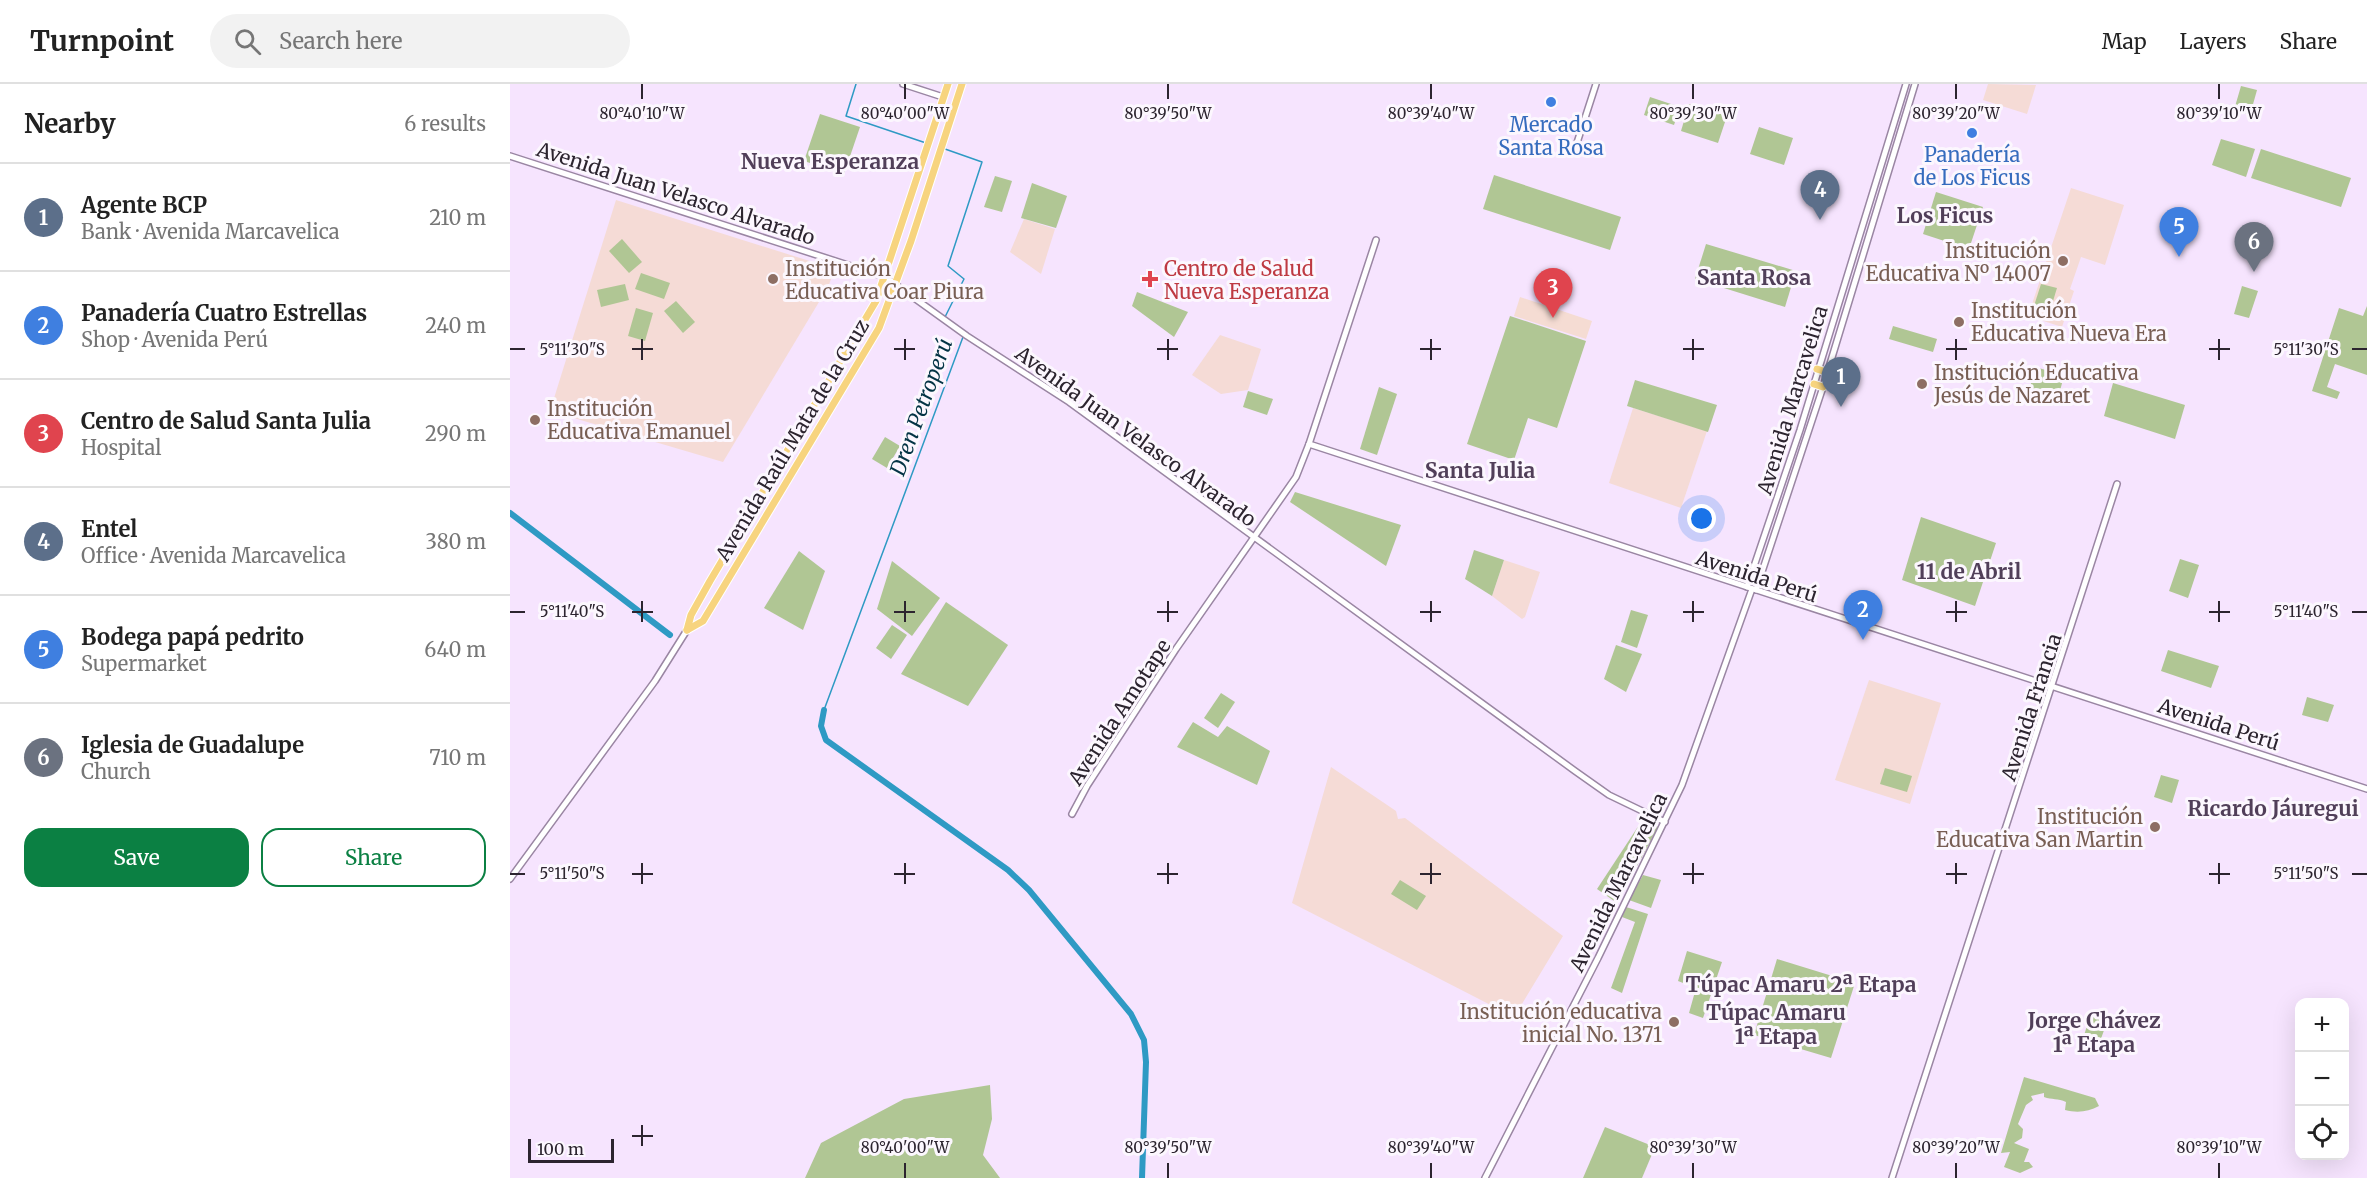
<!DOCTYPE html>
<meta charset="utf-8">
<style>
:root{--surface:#fff;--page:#f2f2f2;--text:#222;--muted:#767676;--line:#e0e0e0;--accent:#0b8043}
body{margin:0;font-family:Merriweather,serif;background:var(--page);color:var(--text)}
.controls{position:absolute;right:18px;bottom:18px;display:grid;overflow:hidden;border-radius:12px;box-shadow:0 6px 24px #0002}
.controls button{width:54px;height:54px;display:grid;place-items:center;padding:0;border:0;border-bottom:2px solid var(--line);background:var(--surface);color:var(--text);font:30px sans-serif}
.scale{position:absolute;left:18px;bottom:15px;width:86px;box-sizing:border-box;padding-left:6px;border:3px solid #2c242f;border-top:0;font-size:16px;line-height:21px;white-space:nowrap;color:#2c242f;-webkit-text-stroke:4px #fcf7fe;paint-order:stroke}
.you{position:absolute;left:1192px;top:435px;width:21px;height:21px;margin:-15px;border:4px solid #fff;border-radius:50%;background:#1a73e8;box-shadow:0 0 0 9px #1a73e833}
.badge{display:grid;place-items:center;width:39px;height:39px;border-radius:50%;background:var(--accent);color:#fff;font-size:20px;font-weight:700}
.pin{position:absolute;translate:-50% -50px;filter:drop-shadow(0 2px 3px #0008)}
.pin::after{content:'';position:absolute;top:32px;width:21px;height:18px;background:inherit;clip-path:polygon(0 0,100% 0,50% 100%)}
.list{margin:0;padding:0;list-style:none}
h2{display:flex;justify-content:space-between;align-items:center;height:78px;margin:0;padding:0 24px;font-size:26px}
h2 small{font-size:20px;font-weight:400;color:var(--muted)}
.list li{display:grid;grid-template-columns:39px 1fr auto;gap:18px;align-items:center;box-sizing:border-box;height:108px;padding:0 24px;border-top:2px solid var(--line)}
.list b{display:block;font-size:22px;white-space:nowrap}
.list p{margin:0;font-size:20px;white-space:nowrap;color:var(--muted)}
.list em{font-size:20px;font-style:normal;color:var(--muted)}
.actions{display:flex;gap:12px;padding:18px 24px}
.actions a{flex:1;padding:14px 0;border:2px solid var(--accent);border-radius:18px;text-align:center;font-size:21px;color:var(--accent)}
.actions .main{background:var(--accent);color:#fff}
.icon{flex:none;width:33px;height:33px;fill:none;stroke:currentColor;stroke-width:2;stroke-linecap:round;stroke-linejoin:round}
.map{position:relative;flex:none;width:1857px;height:1094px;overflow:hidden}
header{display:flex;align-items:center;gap:36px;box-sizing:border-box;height:84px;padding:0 30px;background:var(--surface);border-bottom:2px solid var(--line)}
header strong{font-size:28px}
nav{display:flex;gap:33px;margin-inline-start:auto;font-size:21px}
.search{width:420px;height:54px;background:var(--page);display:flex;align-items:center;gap:15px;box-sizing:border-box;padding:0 21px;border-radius:33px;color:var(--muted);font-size:22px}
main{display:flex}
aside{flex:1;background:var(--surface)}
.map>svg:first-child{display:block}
</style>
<header>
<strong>Turnpoint</strong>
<div class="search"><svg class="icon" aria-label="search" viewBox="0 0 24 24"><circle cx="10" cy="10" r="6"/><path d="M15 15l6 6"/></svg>Search here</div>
<nav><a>Map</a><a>Layers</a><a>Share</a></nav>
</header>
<main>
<aside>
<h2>Nearby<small>6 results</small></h2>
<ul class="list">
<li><span class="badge" style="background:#5c6f8a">1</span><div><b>Agente BCP</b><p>Bank · Avenida Marcavelica</p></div><em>210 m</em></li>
<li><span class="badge" style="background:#3f7fe0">2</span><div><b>Panadería Cuatro Estrellas</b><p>Shop · Avenida Perú</p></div><em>240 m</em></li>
<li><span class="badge" style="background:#e0444e">3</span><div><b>Centro de Salud Santa Julia</b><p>Hospital</p></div><em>290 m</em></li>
<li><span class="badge" style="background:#5c6f8a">4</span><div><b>Entel</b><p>Office · Avenida Marcavelica</p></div><em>380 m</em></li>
<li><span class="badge" style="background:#3f7fe0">5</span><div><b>Bodega papá pedrito</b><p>Supermarket</p></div><em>640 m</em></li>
<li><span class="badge" style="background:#6b7280">6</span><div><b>Iglesia de Guadalupe</b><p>Church</p></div><em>710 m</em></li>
</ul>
<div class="actions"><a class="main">Save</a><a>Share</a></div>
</aside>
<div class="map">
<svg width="1857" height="1094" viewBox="0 0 1857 1094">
<rect width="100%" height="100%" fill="#f6e4fe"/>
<g fill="#f5dbd6">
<path d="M1478,0L1526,1L1517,30L1473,16Z"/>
<path d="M1561,104L1614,121L1595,181L1571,173L1560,205L1564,207L1552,243L1518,232Z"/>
<path d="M106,116L325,185L318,203L213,378L40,327Z"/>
<path d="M514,135L545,145L531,190L500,168Z"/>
<path d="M710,251L751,265L738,306L711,310L682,291Z"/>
<path d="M1123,324L1197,347L1171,424L1099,399Z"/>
<path d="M994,476L1030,488L1015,533L1012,535L982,512Z"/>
<path d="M1359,596L1431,619L1400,720L1325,696Z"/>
<path d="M821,683L886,727L888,735L895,734L1053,852L1004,933L782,819Z"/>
</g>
<path fill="#f5dcd3" d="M1010,213L1082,237L1076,255L1004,232Z"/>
<g fill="#b0c694">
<path d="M1731,2L1747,6L1740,31L1724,26Z"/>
<path d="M1140,13L1170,23L1164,41L1134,31Z"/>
<path d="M1179,20L1217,32L1208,59L1171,47Z"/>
<path d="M310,30L350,43L334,90L294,77Z"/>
<path d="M1249,43L1283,54L1274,81L1240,70Z"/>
<path d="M1711,55L1745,65L1736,93L1702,81Z"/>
<path d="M1751,65L1841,94L1831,123L1741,94Z"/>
<path d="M984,91L1111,133L1100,166L973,125Z"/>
<path d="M485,92L502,97L492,128L474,123Z"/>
<path d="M522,99L557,112L546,144L511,134Z"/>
<path d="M1426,108L1473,123L1459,165L1413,150Z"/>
<path d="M112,155L132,178L119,189L99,167Z"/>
<path d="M1196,160L1286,187L1275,223L1185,195Z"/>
<path d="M131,189L160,199L154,215L125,205Z"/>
<path d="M115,200L119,216L91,223L87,206Z"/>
<path d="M1531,200L1547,204L1539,230L1523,225Z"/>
<path d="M1732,202L1748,207L1739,234L1724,230Z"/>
<path d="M627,208L678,228L664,253L622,222Z"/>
<path d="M166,217L185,238L173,249L154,227Z"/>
<path d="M1857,222V291L1825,280L1817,303L1830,308L1827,315L1802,307L1829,224L1853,232Z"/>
<path d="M126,224L143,229L135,257L118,252Z"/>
<path d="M1000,232L1076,257L1047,344L1018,334L1004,376L957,360Z"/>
<path d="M1383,242L1427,255L1423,268L1379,255Z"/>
<path d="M1526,283L1554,292L1548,314L1519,306Z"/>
<path d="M1125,296L1207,321L1198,348L1117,322Z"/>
<path d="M1603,299L1675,321L1665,355L1594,332Z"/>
<path d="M869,303L887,310L867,371L850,365Z"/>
<path d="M738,307L763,315L757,331L733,323Z"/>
<path d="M375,353L390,362L377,384L362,375Z"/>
<path d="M785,408L891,441L876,482L780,418Z"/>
<path d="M1411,433L1486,459L1465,522L1392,496Z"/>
<path d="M964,466L994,476L982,512L955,495Z"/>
<path d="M289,467L315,487L293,546L254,524Z"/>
<path d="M1670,475L1689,481L1678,514L1659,507Z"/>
<path d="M382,477L430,514L402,552L367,525Z"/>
<path d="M436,518L498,561L458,622L391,590Z"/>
<path d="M1121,526L1138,531L1127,564L1111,558Z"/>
<path d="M382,541L397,551L381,575L366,564Z"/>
<path d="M1106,561L1132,570L1116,608L1094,595Z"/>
<path d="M1658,566L1709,582L1701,604L1651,587Z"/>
<path d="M711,609L725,618L708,644L694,634Z"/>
<path d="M1797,613L1824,621L1818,638L1792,631Z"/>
<path d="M683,638L708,653L717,642L760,667L747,701L667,663Z"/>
<path d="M1375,684L1402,692L1397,708L1370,700Z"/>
<path d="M1651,691L1669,696L1662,719L1644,713Z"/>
<path d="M1133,735L1148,743L1107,819L1087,805Z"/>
<path d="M1133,791L1151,796L1141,824L1119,816Z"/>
<path d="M890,796L916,812L907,826L881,810Z"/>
<path d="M1116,823L1138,830L1112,909L1101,904L1125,838L1112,833Z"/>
<path d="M1177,867L1212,878L1193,934L1179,929L1186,904L1168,897Z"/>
<path d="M1267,875L1345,899L1321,974L1244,951Z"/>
<path d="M1580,932L1597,938L1588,963L1572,958Z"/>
<path d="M1514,993L1585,1014L1589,1022C1578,1028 1567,1029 1555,1026L1556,1018C1548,1014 1542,1016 1534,1013V1009L1521,1012L1523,1016L1516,1021L1508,1040L1513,1045L1512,1054L1504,1059L1519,1065L1514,1078H1519L1523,1083L1510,1089L1494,1083L1500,1068L1491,1069Z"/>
<path d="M480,1001L482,1035L473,1071L490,1094H295L311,1059L394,1015Z"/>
<path d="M1095,1043L1145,1063L1132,1094H1073Z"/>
</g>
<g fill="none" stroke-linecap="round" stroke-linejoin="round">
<g stroke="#2e9ac4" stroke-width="1.5">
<path d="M346,0L336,32L416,59"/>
<path d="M435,65L472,78L438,182L454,195L435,233"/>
<path d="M314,626L453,253"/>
</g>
<g stroke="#2e9ac4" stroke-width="6">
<path d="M0,429L160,551"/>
<path d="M314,626L311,642L316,656L498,786L519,806L621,930L634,956L636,978L632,1094"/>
</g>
<defs>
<g id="minor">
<path d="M393,0L433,13"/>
<path d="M1064,68L1086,0"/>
<path d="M0,72L375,193L457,252L559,318L1065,687L1099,711L1155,738"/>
<path d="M799,360L1857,705"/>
<path d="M1237,503L1290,346L1396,0"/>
<path d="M1246,506L1313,303L1405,0"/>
<path d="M562,730L577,702L666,565L786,393L799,360L866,156"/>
<path d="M0,795L145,597L177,546"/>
<path d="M975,1094L1088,874L1172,701L1242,505"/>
<path d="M1382,1094L1607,400"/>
</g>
<g id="major">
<path d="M1307,285L1316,288"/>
<path d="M1304,300L1313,303"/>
<path d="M177,546L193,537L369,244L401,157L452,0"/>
<path d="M177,546L181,531L200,497L366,217L438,0"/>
</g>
</defs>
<use href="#minor" stroke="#9a86a3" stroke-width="8"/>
<use href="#major" stroke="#fff" stroke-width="9"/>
<use href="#minor" stroke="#fff" stroke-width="5"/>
<use href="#major" stroke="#f7d47f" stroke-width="7"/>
</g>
<path fill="none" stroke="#2c242f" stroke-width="2" d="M132,0V15M395,0V15M658,0V15M921,0V15M1183,0V15M1446,0V15M1709,0V15M132,255V276M395,255V276M658,255V276M921,255V276M1183,255V276M1446,255V276M1709,255V276M0,265H15M122,265H143M384,265H405M647,265H668M910,265H931M1173,265H1194M1436,265H1457M1699,265H1720M1842,265H1857M132,517V538M395,517V538M658,517V538M921,517V538M1183,517V538M1446,517V538M1709,517V538M0,528H15M122,528H143M384,528H405M647,528H668M910,528H931M1173,528H1194M1436,528H1457M1699,528H1720M1842,528H1857M132,779V800M395,779V800M658,779V800M921,779V800M1183,779V800M1446,779V800M1709,779V800M0,790H15M122,790H143M384,790H405M647,790H668M910,790H931M1173,790H1194M1436,790H1457M1699,790H1720M1842,790H1857M132,1041V1062M122,1052H143M395,1079V1094M658,1079V1094M921,1079V1094M1183,1079V1094M1446,1079V1094M1709,1079V1094"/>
<g fill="#3f7fe0" stroke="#fcf7fe" stroke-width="2">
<circle cx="1041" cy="18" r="6"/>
<circle cx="1462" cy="49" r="6"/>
</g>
<g fill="#8d6e63" stroke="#fcf7fe" stroke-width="2">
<circle cx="1553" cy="177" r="6"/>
<circle cx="263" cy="195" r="6"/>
<circle cx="1449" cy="238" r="6"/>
<circle cx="1412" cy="300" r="6"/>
<circle cx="25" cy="336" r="6"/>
<circle cx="1645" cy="743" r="6"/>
<circle cx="1164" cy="938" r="6"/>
</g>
<path fill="#e0444e" stroke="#fcf7fe" stroke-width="2" d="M637 186h6v6h6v6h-6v6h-6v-6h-6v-6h6z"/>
<g text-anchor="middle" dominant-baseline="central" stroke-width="6" stroke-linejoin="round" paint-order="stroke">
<g font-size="20" fill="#366cbe" stroke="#fcf7fe">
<text x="1041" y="40">Mercado<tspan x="1041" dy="23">Santa Rosa</tspan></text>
<text x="1462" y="70">Panadería<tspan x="1462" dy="23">de Los Ficus</tspan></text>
</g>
<g font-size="20" fill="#2c242f" stroke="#fcf7fe">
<text transform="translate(166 109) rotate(18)">Avenida Juan Velasco Alvarado</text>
<text transform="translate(1282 316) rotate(-73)">Avenida Marcavelica</text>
<text transform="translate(626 352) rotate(36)">Avenida Juan Velasco Alvarado</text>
<text transform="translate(282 356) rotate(-59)">Avenida Raúl Mata de la Cruz</text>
<text transform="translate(1247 492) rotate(18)">Avenida Perú</text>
<text transform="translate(1521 623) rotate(-72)">Avenida Francia</text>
<text transform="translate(609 628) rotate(-57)">Avenida Amotape</text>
<text transform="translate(1709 640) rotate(18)">Avenida Perú</text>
<text transform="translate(1108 798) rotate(-64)">Avenida Marcavelica</text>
</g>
<g font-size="20" fill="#785e54" stroke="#fcf7fe" text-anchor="start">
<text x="1541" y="166" text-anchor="end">Institución<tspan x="1541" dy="23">Educativa Nº 14007</tspan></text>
<text x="275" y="184">Institución<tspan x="275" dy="23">Educativa Coar Piura</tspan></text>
<text x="1461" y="226">Institución<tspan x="1461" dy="23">Educativa Nueva Era</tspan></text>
<text x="1424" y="288">Institución Educativa<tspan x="1424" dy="23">Jesús de Nazaret</tspan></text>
<text x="37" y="324">Institución<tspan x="37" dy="23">Educativa Emanuel</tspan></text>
<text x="1633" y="732" text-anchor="end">Institución<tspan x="1633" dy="23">Educativa San Martin</tspan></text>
<text x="1152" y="927" text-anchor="end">Institución educativa<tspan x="1152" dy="23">inicial No. 1371</tspan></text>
</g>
<g font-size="20" fill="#be3a42" stroke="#fcf7fe" text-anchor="start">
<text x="654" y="184">Centro de Salud<tspan x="654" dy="23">Nueva Esperanza</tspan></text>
</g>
<g font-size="21" font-weight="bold" fill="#513f59" stroke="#fcf7fe">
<text x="320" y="77">Nueva Esperanza</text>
<text x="1435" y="131">Los Ficus</text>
<text x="1244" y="193">Santa Rosa</text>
<text x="970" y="386">Santa Julia</text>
<text x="1459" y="487">11 de Abril</text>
<text x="1763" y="724">Ricardo Jáuregui</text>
<text x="1291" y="900">Túpac Amaru 2ª Etapa</text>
<text x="1266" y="928">Túpac Amaru<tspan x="1266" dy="24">1ª Etapa</tspan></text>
<text x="1584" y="936">Jorge Chávez<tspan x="1584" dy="24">1ª Etapa</tspan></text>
</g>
<g font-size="21" font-style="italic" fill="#043445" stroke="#fcf7fe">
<text transform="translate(411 323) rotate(-70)">Dren Petroperú</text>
</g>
</g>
<g font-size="15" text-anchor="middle" fill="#2c242f" stroke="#fcf7fe" stroke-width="6" stroke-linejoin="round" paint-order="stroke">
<text x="132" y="35">80°40'10"W</text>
<text x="395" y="35">80°40'00"W</text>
<text x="658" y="35">80°39'50"W</text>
<text x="921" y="35">80°39'40"W</text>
<text x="1183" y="35">80°39'30"W</text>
<text x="1446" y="35">80°39'20"W</text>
<text x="1709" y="35">80°39'10"W</text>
<text x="62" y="271">5°11'30"S</text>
<text x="1796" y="271">5°11'30"S</text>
<text x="62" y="533">5°11'40"S</text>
<text x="1796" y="533">5°11'40"S</text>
<text x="62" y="795">5°11'50"S</text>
<text x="1796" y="795">5°11'50"S</text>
<text x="395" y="1069">80°40'00"W</text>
<text x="658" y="1069">80°39'50"W</text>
<text x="921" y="1069">80°39'40"W</text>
<text x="1183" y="1069">80°39'30"W</text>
<text x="1446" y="1069">80°39'20"W</text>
<text x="1709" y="1069">80°39'10"W</text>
</g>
</svg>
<div class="controls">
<button>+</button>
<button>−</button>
<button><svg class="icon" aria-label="locate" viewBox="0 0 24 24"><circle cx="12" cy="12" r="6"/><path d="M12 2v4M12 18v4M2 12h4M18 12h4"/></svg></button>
</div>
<div class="scale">100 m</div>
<div class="you"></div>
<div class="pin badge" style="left:1331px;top:323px;background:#5c6f8a">1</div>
<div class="pin badge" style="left:1353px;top:556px;background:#3f7fe0">2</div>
<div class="pin badge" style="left:1043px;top:234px;background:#e0444e">3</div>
<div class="pin badge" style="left:1310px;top:136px;background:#5c6f8a">4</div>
<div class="pin badge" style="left:1669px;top:173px;background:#3f7fe0">5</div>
<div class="pin badge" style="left:1744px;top:188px;background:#6b7280">6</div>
</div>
</main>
